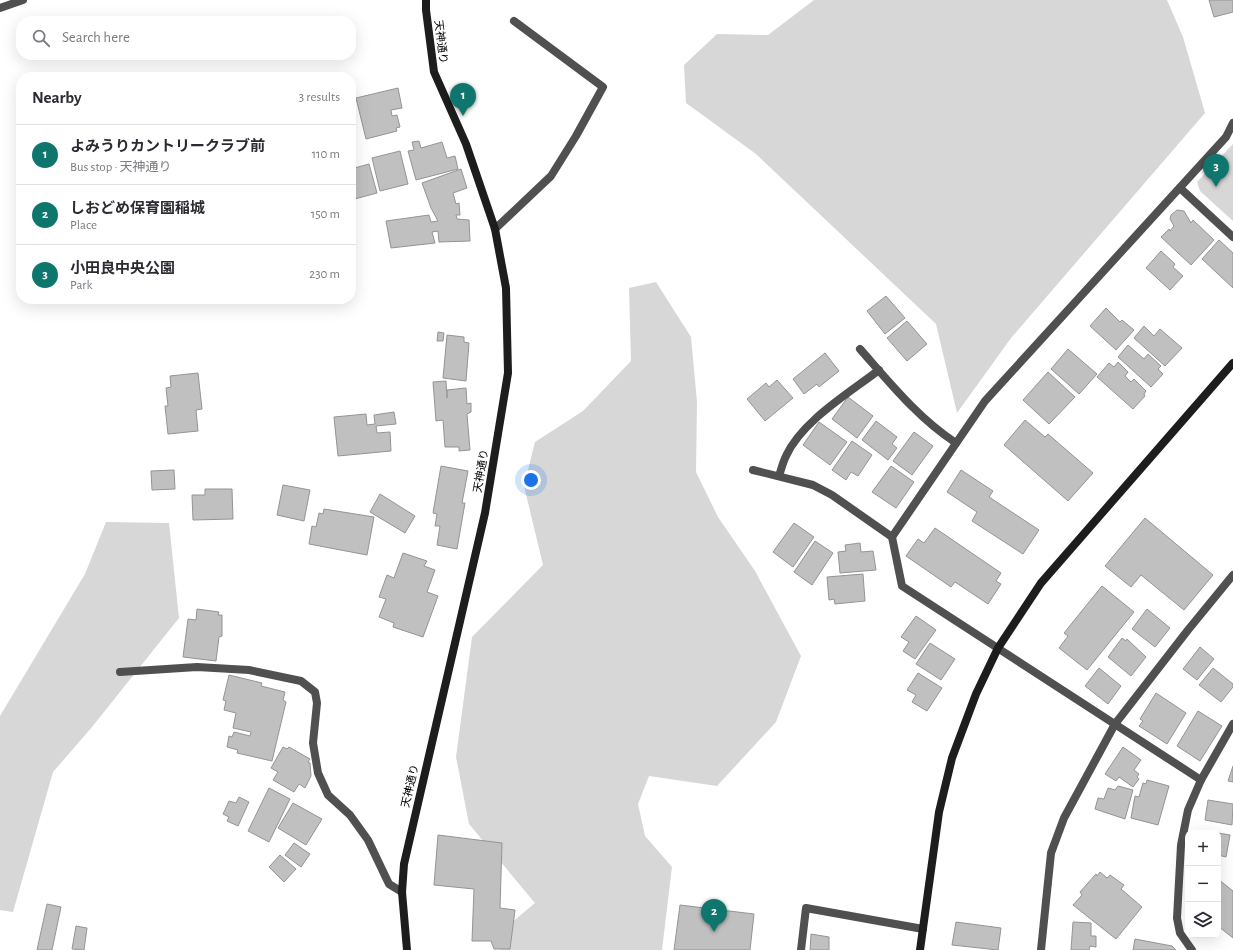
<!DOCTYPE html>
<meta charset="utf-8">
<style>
:root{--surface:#fff;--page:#f2f2f3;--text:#2b2b33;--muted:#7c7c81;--line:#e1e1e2;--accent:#0f766e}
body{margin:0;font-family:"Alegreya Sans","Noto Sans JP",sans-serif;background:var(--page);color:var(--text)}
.controls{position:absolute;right:12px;bottom:12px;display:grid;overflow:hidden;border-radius:8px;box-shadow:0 4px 16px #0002}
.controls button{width:36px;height:36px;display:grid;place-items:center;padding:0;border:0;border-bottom:1px solid var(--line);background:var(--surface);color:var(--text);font:20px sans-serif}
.you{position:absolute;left:531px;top:480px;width:14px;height:14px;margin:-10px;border:3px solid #fff;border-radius:50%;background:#1a73e8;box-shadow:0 0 0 6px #1a73e833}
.badge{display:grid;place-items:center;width:26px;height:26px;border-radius:50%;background:var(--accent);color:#fff;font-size:13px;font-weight:700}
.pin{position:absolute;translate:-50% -33px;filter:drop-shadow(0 1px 2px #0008)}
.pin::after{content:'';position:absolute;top:21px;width:14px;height:12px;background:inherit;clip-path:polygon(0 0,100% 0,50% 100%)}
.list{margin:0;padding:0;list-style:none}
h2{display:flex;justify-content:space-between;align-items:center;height:52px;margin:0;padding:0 16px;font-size:17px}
h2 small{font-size:13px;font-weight:400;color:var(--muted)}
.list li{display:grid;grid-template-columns:26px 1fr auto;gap:12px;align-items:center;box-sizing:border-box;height:60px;padding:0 16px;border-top:1px solid var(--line)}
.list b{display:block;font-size:15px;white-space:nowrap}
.list p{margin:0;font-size:13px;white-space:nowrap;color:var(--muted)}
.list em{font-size:13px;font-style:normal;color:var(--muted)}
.icon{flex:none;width:22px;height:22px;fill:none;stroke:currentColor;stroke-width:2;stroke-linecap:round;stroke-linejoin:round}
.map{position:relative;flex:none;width:1233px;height:950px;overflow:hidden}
.search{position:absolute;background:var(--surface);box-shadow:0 4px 16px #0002;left:16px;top:16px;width:340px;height:44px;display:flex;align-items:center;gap:10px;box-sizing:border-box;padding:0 14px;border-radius:16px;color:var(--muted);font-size:15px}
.panel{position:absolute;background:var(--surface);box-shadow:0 4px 16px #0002;left:16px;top:72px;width:340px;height:232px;border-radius:16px}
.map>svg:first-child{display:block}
</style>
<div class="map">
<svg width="1233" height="950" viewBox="0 0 1233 950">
<rect width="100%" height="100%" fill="#fff"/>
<g fill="#d7d7d7">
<path d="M814,0H1167L1183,37L1205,113L1011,338L957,413L936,324L756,154L686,103L684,65L717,34L768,35Z"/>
<path d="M1233,144V221L1200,191L1197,182Z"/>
<path d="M656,282L691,337L697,402L696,472L718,517L755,571L801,656L776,722L717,786L649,776L638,804L645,836L672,867L662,950H500L505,928L535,903L469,824L456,757L472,637L543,565L524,486L535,442L583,411L631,361L629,288Z"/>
<path d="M106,522L169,523L179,618L92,727L53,772L13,912L0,910V716L85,574Z"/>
</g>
<g fill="#c0c0c0" stroke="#949494">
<path d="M1209,0H1233V12L1214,17Z"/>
<path d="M398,88L402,108L391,110L392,116L397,115L400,127L396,128L397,131L366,139L356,98Z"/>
<path d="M419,141L421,148L442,142L447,158L455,156L458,169L416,180L408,151L414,150L412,142Z"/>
<path d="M400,151L408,184L380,191L372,158Z"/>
<path d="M369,164L377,193L351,200V169Z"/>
<path d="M461,169L467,188L453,193L456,204L459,203L460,215H456L457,219L469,220L470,241L439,242L438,231L432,232L435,243L391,248L386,221L429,215L431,222L438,221L431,208L422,183Z"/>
<path d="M1177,210L1184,211L1191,223L1193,220L1214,240L1191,265L1161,237L1169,229L1170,231L1174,226L1170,219L1171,215Z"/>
<path d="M1219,240L1233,253V288L1202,259Z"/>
<path d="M1161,251L1175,264L1173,267L1183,276L1170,290L1146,268Z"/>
<path d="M886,296L905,318L885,334L867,311Z"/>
<path d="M1106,308L1120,322L1122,320L1134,330L1116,350L1090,326Z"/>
<path d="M907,321L927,344L907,361L887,338Z"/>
<path d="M1144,326L1154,336L1160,329L1182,348L1165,366L1134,338Z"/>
<path d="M438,332L444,333L443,341H437Z"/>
<path d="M447,335L464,337V342L469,343L466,381L443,378Z"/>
<path d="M1128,345L1144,359L1148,354L1161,366L1158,369L1163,374L1151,387L1118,357Z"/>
<path d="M1068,349L1097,374L1079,394L1051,369Z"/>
<path d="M825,353L839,371L819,387L817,384L804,394L793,379Z"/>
<path d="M1118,362L1128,372L1125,376L1131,382L1134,379L1146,391L1144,394L1145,396L1133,409L1097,377L1109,363L1114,367Z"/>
<path d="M1048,372L1075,397L1049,424L1023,400Z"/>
<path d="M198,373L202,409L196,410L198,431L168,434L165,406H168L166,388L171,387L170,376Z"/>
<path d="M777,380L793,398L765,421L747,399L766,383L769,387Z"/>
<path d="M446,381L447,398V390L466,388L467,404L471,403V412L467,414L470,450L459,451V447H445L443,420L436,421L433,382Z"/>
<path d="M848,397L873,416L857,438L832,419Z"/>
<path d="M394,412L396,424L376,426L377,433L390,432L391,451L338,456L334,417L366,414L367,425L375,424L374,415Z"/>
<path d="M1025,420L1045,437L1048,434L1093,473L1068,501L1004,445Z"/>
<path d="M876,421L897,437L892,444L897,448L888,460L862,440Z"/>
<path d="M819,422L847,442L830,465L803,445Z"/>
<path d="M914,432L933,446L912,475L893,461Z"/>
<path d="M852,441L872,455L858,476L851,472L846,480L832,470Z"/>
<path d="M441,466L468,471L462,503H465L457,549L437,545L440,526H435L437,514L433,513Z"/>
<path d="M891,466L914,482L896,508L872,492Z"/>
<path d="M174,470L175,489L152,490L151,471Z"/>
<path d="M961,470L993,491L989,497L1039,530L1023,554L972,521L977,512L947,492Z"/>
<path d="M283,485L310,490L304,521L277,515Z"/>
<path d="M205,489H232L233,519L193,520L192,495H205Z"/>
<path d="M380,494L415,516L405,533L370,512Z"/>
<path d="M324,509L374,517L367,555L309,544L312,526L316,527L319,513L323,514Z"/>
<path d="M1145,518L1213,575L1184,610L1141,575L1131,587L1105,566Z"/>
<path d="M794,523L814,537L793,567L773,552Z"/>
<path d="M935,528L1001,573L996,581L1001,584L988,604L955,582L951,587L906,556L918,539L924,543Z"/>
<path d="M815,541L833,553L812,585L794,572Z"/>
<path d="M860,543L861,552L873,551L876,570L840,573L838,552L846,551L845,545Z"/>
<path d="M403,553L427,561L424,566L435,570L427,592L438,596L423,637L393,627L394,623L379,617L386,599L379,597L387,575L394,578Z"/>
<path d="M863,574L865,601L835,604L834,599L829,600L827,577Z"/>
<path d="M1102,586L1134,612L1087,670L1059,648L1068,636L1064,633Z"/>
<path d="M197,609L219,612L218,615H222V636L219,637L216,661L183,657L188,619L196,620Z"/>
<path d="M1147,609L1170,628L1155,647L1132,629Z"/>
<path d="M916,616L936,630L915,659L903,651L909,642L901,637Z"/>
<path d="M1122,638L1126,641L1127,639L1146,657L1131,676L1108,657Z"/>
<path d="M930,643L955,659L941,680L916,664Z"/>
<path d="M1200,647L1214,659L1197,680L1183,669Z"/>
<path d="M1099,668L1121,686L1108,704L1085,686Z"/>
<path d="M1213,668L1233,684V687L1221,702L1199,685Z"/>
<path d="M918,673L942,688L927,711L912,702L916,695L907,690Z"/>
<path d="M229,675L262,683L261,686L285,692L283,700L286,702L272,761L237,753L238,750L227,747L229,736L232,737L234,732L250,736L251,732L233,728L236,713L224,710L226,701L223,700Z"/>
<path d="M1156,693L1186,713L1167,744L1139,726L1143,721L1140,719Z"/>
<path d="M1198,711L1222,726L1200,761L1177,746Z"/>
<path d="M283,747L287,749L289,747L310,759L308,762L310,763L311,776L305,788L299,784L294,792L273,780L278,772L271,768Z"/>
<path d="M1123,747L1141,760L1134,770L1139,774L1137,777L1139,779L1133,787L1119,777L1116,781L1105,774Z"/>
<path d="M1233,766V782L1228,781Z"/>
<path d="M1147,780L1169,786L1158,825L1131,818L1135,796L1139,797L1143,783L1146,784Z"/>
<path d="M1118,786L1133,790L1125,819L1095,809L1098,798L1104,799L1108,788L1115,790Z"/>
<path d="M269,788L290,799L269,842L248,831Z"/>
<path d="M239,797L249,802L238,826L227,821L229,817L223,814L229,801L236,803Z"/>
<path d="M1208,800L1233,804L1232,825L1205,820Z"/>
<path d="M293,803L322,819L306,845L278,828Z"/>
<path d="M1218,833L1230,835L1226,857L1218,855Z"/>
<path d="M438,835L502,843L500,908L515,910L510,949H494L491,941H472L474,889L434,885Z"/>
<path d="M294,843L310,854L301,867L285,855Z"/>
<path d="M280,855L296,869L284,882L269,867Z"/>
<path d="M1100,872L1107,878L1110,875L1124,885L1121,889L1142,907L1116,939L1073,905L1082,895L1080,892L1096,874L1097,876Z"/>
<path d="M1218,879L1233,891V938L1218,926Z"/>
<path d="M47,904L61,907L52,950H37Z"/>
<path d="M680,905L754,914L750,950H674Z"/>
<path d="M956,922L1001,928L998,950L952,945Z"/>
<path d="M1073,922L1091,923V936H1096V947L1090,946L1089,950H1071Z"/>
<path d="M76,926L87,928L84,950L72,949Z"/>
<path d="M811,934L829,937V950H810Z"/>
<path d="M1135,939L1172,946L1176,950H1133Z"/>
</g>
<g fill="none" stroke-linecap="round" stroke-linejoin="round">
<path stroke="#505050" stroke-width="8" d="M120,672L197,667L249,670L301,681L315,692L317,703L313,743L318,773L328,795L350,815L368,840L389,884L402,892"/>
<g stroke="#505050" stroke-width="8">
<path d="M0,8L23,0"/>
<path d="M1180,188L1233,237"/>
<path d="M495,229L551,176L576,136L603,87L514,21"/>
<path d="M860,349C890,383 918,418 956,443"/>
<path d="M753,470L813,485L832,495L892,537"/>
<path d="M779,476C781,470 783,462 786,456C802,421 849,393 879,370"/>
<path d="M1201,780L902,586L892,537L985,401L1226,137L1233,123"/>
<path d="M801,950L806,908L923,929"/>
<path d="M1041,950L1051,853L1064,818L1115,724L1188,630L1233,575"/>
<path d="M1192,950L1180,933L1177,918L1181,845L1188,810L1201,780L1233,724"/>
</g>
<g stroke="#1d1d1d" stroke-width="8">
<path d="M407,950L402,892L404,864L485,513L508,373L506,288L495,229L466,144L434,72L426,10V0"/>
<path d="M920,950L939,812L952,758L976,694L998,648L1041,583L1233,363"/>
</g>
</g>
<g text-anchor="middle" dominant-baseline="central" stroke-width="3" stroke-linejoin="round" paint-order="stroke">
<g font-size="11" fill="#000" stroke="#fff">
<text transform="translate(441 42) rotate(83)">天神通り</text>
<text transform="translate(481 471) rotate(-80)">天神通り</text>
<text transform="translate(410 786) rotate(-77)">天神通り</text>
</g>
</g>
</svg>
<div class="controls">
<button>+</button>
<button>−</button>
<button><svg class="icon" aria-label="layers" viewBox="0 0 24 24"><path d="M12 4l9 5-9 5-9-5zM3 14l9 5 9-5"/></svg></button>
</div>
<div class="you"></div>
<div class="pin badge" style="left:463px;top:116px">1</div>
<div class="pin badge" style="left:714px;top:932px">2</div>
<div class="pin badge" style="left:1216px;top:187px">3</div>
<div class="search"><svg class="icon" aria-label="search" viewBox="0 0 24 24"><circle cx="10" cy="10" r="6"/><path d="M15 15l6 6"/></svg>Search here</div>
<section class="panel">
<h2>Nearby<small>3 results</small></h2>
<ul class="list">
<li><span class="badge">1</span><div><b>よみうりカントリークラブ前</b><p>Bus stop · 天神通り</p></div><em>110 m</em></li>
<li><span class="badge">2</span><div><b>しおどめ保育園稲城</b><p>Place</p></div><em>150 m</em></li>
<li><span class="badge">3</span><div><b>小田良中央公園</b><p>Park</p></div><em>230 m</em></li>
</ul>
</section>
</div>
